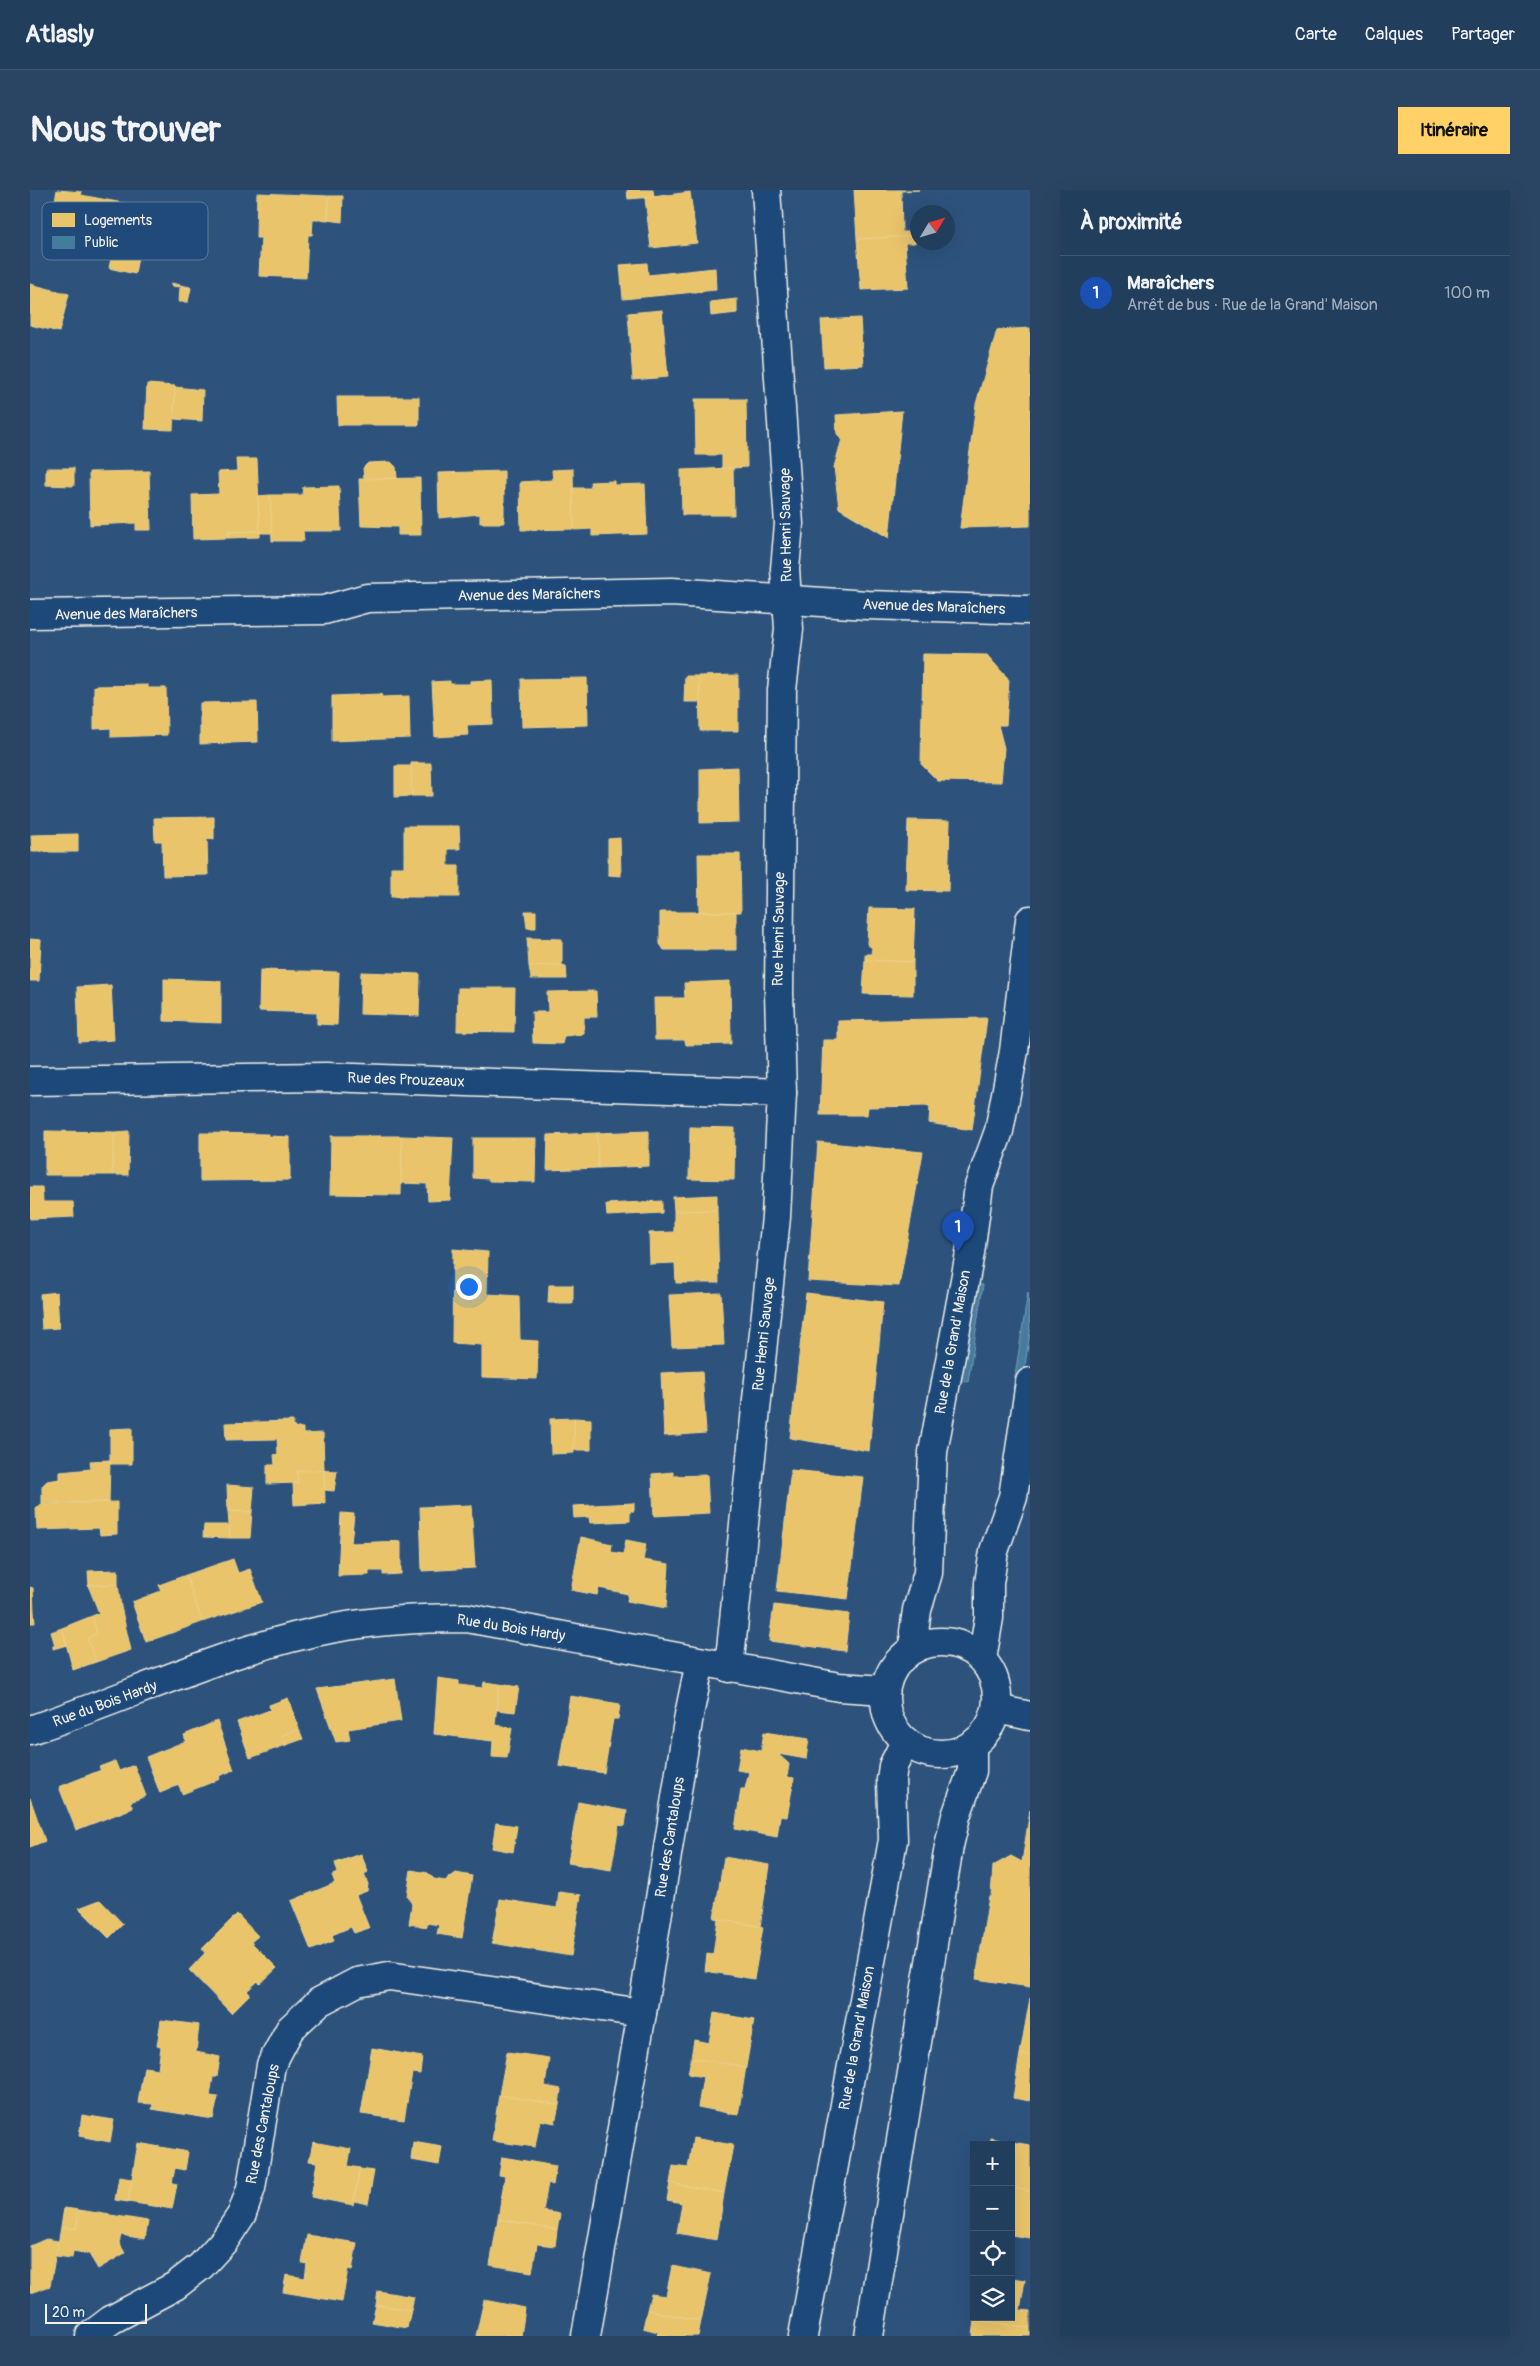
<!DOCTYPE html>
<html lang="fr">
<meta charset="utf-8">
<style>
:root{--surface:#223e5d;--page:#2a4563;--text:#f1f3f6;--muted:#a2aebc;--line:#3f5772;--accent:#ffd166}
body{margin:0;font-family:Pangolin,sans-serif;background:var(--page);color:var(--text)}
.controls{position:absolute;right:15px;bottom:15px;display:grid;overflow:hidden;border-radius:0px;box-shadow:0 5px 20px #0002}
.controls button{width:45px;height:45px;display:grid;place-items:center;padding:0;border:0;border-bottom:1px solid var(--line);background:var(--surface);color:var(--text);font:25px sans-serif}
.compass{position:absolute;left:880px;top:15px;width:45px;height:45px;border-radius:50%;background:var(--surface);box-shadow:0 5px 20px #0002;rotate:52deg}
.scale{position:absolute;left:15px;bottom:12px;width:102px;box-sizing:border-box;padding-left:5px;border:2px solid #f4f1e8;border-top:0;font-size:14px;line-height:18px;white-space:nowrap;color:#f4f1e8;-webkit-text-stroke:4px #1f4a7a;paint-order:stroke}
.you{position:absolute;left:438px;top:1096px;width:18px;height:18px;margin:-12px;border:4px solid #fff;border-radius:50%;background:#1a73e8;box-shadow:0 0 0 8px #1a73e833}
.badge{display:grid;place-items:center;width:32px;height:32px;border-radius:50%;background:var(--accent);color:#fff;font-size:16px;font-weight:700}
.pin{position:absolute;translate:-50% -41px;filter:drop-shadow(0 1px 2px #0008)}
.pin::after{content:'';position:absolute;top:26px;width:18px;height:15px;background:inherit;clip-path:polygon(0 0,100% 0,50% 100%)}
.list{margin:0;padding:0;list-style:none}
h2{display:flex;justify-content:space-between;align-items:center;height:65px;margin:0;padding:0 20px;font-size:21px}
h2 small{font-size:16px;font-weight:400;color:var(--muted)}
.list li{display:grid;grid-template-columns:32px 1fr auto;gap:15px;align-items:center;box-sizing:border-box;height:75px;padding:0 20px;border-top:1px solid var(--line)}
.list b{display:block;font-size:19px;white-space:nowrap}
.list p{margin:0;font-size:16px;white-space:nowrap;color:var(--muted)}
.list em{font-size:16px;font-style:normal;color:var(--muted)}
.icon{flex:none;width:28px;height:28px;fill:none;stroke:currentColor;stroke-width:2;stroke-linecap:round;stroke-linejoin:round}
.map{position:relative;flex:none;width:1000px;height:2146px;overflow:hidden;border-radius:0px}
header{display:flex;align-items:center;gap:30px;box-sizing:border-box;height:70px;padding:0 25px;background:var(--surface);border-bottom:1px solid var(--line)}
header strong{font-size:24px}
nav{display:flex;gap:28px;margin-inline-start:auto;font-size:18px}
.intro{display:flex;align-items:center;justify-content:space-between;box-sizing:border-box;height:120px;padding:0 30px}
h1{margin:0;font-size:35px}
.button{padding:12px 22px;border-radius:0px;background:var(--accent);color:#111;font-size:18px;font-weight:700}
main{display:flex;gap:30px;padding:0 30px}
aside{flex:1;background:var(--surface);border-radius:0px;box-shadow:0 5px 20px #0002}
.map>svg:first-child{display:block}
</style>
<header>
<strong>Atlasly</strong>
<nav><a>Carte</a><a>Calques</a><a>Partager</a></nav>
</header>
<div class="intro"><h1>Nous trouver</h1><a class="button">Itinéraire</a></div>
<main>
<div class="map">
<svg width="1000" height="2146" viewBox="0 0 1000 2146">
<rect width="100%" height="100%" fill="#2d527c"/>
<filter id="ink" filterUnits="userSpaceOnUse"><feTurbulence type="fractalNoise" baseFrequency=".02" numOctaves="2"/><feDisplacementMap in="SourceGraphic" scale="10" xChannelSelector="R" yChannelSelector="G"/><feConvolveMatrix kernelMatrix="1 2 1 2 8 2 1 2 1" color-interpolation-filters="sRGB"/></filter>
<g filter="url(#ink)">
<g fill="#e9c46a" stroke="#ecd290">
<path d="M27,0L52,2L51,5L98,14L96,27L114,31L105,84L79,78L83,59L34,49L36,34L21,31Z"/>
<path d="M597,0H623L624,7L598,9Z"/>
<path d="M824,0H889L871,1L872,42H884L885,46L827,49Z"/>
<path d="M660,2L667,53L621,58L615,8Z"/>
<path d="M227,3L299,6L298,30H283L282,45H278L276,88L229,86L231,48H226Z"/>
<path d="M299,6H313L312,32L298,30Z"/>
<path d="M885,46V53H875L878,98L831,100L827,49Z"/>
<path d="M617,73L618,85L685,78L686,100L593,109L590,75Z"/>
<path d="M141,93L160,97L161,98L141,96Z"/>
<path d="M0,94L39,104L29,142L0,135Z"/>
<path d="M150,98H161L158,112H149Z"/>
<path d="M707,109V123L681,126L680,112Z"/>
<path d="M632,120L638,187L603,190L598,123Z"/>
<path d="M830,128L833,175L794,177L791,130Z"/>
<path d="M1000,138V336L930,338L946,214L967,140Z"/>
<path d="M117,194L145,196L143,240L115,239Z"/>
<path d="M145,197L173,200L172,231L144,229Z"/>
<path d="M307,207H389V235H308Z"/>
<path d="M665,209H716L717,277L692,279V265H666Z"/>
<path d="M872,221L859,348L809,318L804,277L812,249L807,244L806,225Z"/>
<path d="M206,269H227L230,341L199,342V348L163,349L162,305L189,304L188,282L207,281Z"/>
<path d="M361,272L366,277L367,288L334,289L333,278L338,273Z"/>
<path d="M16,278H44V296L16,295Z"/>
<path d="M703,278L704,325H652L651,280Z"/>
<path d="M543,279L544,339L491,340L490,292L523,290L522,280Z"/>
<path d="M119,281L121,340H106V333L60,335L59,282Z"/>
<path d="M474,281V333H450V324L409,328L408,283Z"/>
<path d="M390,288L391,345H368V337L331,336L329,289Z"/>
<path d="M584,291V295L615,294L617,344L562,346V339L544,340L543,298H561L560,292Z"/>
<path d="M309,296L311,341H273L274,351H242L240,305H272L273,297Z"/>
<path d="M240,305L242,343H230L228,306Z"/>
<path d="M230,341V347L199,348V342Z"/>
<path d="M893,464L957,465L979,490L976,535H968L974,558L971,592L908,591L891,574Z"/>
<path d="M708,485V541H670L669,486Z"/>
<path d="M655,486H669L670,512H654Z"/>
<path d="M557,488L558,535L492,537L491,489Z"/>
<path d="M462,490L463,534L437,535L438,545L405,547L402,492L420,491V494H440V491Z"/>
<path d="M118,495V498H136L137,545L81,547V538L64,539V496Z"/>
<path d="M351,504L352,507L379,506L380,548L302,551V506Z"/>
<path d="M227,512L228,552L170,554V513Z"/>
<path d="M381,573H401L402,606H382Z"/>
<path d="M365,576H381L382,606L365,607Z"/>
<path d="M708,577L709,632L670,633V579Z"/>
<path d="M184,627V649H177L178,685L133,686L132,651H125L124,628Z"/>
<path d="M878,630L920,631L918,701L876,700Z"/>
<path d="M374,636H429L430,659H418V676H429V707H361V677H374Z"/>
<path d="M48,644V662H2L1,645Z"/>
<path d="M590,648L591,686L578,685V649Z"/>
<path d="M668,664H710L711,722H669Z"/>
<path d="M839,718L885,719L883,772L835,770V764H841L842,758L837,754Z"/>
<path d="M495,721H506V738H497Z"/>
<path d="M630,722H706V760H634L630,754Z"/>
<path d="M497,748L532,749V775L499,776Z"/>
<path d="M0,749L11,750L9,791H0Z"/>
<path d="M835,770L883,772V805L833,804Z"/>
<path d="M532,775L536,776L537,789H501L499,776Z"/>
<path d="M230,780L309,782L307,835L287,834V823L229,821Z"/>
<path d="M331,782L390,784L389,826L330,824Z"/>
<path d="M134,789L191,791V833L134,831Z"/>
<path d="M700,791L701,854L656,855L655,850H625L624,808H655L654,793Z"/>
<path d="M81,795L84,850L49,852L47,797Z"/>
<path d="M428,798H485L484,842L427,841Z"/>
<path d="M566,801L567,827H554V844L534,846L532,854L503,853L502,822H518L517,802Z"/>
<path d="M957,828L942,940L899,933L900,916L838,917L837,925H790L793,850H808V831Z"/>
<path d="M660,937L705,938L704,990L659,989Z"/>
<path d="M15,941L85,942L82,985H15Z"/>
<path d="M99,941L98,985H82L85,942Z"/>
<path d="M619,941V976L568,978L567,943Z"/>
<path d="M170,943L238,944V946L260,947V990L170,991Z"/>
<path d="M567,943L568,978L517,980L518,945Z"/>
<path d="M301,946H372L371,1005L300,1004Z"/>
<path d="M372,946L423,948L420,1010L398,1011L397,994L371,993Z"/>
<path d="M443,948H506L505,992L459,991V989L443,988Z"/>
<path d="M788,952L893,962L869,1096L778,1091Z"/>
<path d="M0,997H12L13,1012H43L44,1027L0,1029Z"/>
<path d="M687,1005V1020L644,1021L643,1007Z"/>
<path d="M632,1011V1023L577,1026L576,1014Z"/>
<path d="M687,1020L689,1093H646L645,1073L620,1074L619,1043L644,1042V1021Z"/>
<path d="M423,1059L458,1062L457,1104L489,1106L490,1150L508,1151L507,1189L452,1187V1155L422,1153Z"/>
<path d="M519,1095H543V1113H518Z"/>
<path d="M27,1102L29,1138L12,1139L10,1104Z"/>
<path d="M691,1103L694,1155L642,1157L639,1105Z"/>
<path d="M776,1103L853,1112L839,1261L760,1248Z"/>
<path d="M672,1181L676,1243L634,1246L631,1183Z"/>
<path d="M544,1228L561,1229V1260H543Z"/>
<path d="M544,1228V1263L521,1264L520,1229Z"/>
<path d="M263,1231V1237L273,1238V1244L293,1243L294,1280L267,1281L268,1293L237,1294V1275H245L244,1265L248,1264L247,1249L196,1250L195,1233Z"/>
<path d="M102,1238V1274H80V1239Z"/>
<path d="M80,1270L79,1312L12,1313V1296L17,1291L30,1289V1282L61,1279L60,1271Z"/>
<path d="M294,1280L307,1281L304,1301L295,1300Z"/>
<path d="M294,1280L295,1313L264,1315L263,1293H268L267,1281Z"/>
<path d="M761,1280L833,1287L818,1409L747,1401Z"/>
<path d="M643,1282V1286L677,1285L679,1323L624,1326L622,1284Z"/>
<path d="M197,1295L224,1297L222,1322L198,1321Z"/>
<path d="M87,1312V1344L70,1345L69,1338L7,1340L6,1319L11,1314Z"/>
<path d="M604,1313V1321H600V1331L560,1333L559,1327L544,1328L543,1316Z"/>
<path d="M441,1315L445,1378L392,1381L390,1317Z"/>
<path d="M198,1321L222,1322L220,1348H200Z"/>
<path d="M311,1323L324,1324L321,1353L371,1351V1384L353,1385V1381H339V1385L308,1386Z"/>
<path d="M174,1335H199L200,1348L173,1347Z"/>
<path d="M551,1347L582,1354L581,1362L593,1364L596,1350L616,1354L613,1370L639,1374L636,1418L597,1411L598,1404L569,1398L567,1405L541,1400Z"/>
<path d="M203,1369L208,1383L220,1379L232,1412L172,1432L156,1385Z"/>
<path d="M88,1380V1394L59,1395L58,1381Z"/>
<path d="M156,1385L172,1432L116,1452L102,1412L131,1401L129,1395Z"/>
<path d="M88,1394L91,1417L101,1460L66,1472L57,1448L67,1444L62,1426L69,1423L58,1395Z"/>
<path d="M0,1397L3,1398L4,1422L0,1423Z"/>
<path d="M744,1415L819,1424L815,1461L739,1451Z"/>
<path d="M4,1422L5,1433H0V1423Z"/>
<path d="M62,1426L67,1444L57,1448L66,1472L43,1480L32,1438Z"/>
<path d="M32,1438L37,1455L23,1459V1456L25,1455L21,1442Z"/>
<path d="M408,1488L429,1491V1495L453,1498L454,1492L469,1494L465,1535L482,1538L477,1568L462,1567L463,1551L404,1544Z"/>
<path d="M365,1489L371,1531L318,1539L320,1550L306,1552L287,1499Z"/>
<path d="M469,1494L489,1497L485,1522L467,1520Z"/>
<path d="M540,1506L590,1514L588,1529H583L574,1583L529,1576Z"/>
<path d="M258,1508L269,1539L252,1545L256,1555L220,1568L207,1532L240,1520L239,1515Z"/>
<path d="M187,1531L204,1580L189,1586L190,1589L152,1604L149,1595L130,1603L116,1567L156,1551L154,1545Z"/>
<path d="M269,1539L273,1549L256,1555L252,1545Z"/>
<path d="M734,1542L779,1549L776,1569L748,1564L759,1574L757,1587L764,1588L757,1627L750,1626L747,1647L705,1639L711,1599H715L719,1582L707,1580L711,1557L731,1561Z"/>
<path d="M85,1571L89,1581L104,1575L116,1606L100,1612L103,1618L46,1640L29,1597L71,1580L69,1577Z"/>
<path d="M0,1608L15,1651L0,1657Z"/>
<path d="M548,1612L597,1621L595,1636L589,1635L581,1680L538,1673Z"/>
<path d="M1000,1620V1797L946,1789L959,1706L961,1707L963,1676L981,1666L992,1672Z"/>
<path d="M466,1633L487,1636L483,1662L462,1658Z"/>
<path d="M331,1664L338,1682L334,1684L338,1694L337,1701L326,1705L339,1738L324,1743L321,1737L302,1745L304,1751L281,1760L261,1711L305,1693L302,1685L308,1683L305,1673Z"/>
<path d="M694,1667L739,1675L730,1737L684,1728Z"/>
<path d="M381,1680L398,1683L404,1689L415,1691L426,1683L442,1686L432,1748L407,1744L409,1735L397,1733V1737L379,1734L382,1714L377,1706Z"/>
<path d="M529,1702L551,1705L541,1766L462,1753L470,1709L527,1718Z"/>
<path d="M70,1710L93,1734L79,1748L49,1718Z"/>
<path d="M207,1724L228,1746L221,1752L247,1778L230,1794L228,1791L217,1801L220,1804L201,1823L159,1780L175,1763L172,1759Z"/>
<path d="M688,1729L733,1737L724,1789L675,1781L677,1764L683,1765Z"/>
<path d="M1000,1808V1866L990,1864Z"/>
<path d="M684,1823L724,1830L716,1877L661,1868L664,1850L679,1853Z"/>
<path d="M131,1830L169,1835L166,1862L190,1867L187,1887H183L180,1906L188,1907L183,1929L122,1919L123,1914L108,1913L114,1877L128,1879L131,1857L127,1856Z"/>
<path d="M342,1858L392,1867L390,1884L382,1883L374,1930L331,1924Z"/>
<path d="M477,1862L519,1868L515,1896L531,1899L529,1915L469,1905Z"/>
<path d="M990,1864L1000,1866V1911L983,1908Z"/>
<path d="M661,1868L716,1877L708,1925L668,1917L673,1887L658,1884Z"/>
<path d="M469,1905L529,1915L525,1933L510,1930L505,1957L462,1951Z"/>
<path d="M52,1925L84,1930L80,1952L49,1946Z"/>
<path d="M663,1948L703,1955L694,2003L640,1993L643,1976L658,1978Z"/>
<path d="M961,1948L975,1951L974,1955H960Z"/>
<path d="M975,1951L1000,1955V2001L981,1998V1955H974Z"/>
<path d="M283,1952L321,1959L318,1976L330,1978L323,2015L281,2007L287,1972L279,1971Z"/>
<path d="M383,1952L412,1957L409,1975L381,1970Z"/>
<path d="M108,1953L158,1962L155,1980L145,1978L142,1993L147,1994L142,2019L98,2012Z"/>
<path d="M472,1967L526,1976L523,1995L518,1993L513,2021L530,2024L527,2040L468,2029L475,1986L469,1985Z"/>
<path d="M330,1979L344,1981L338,2014L324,2011Z"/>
<path d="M89,1987L102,1989L98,2012L85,2010Z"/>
<path d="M640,1993L694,2003L687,2050L647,2043L652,2013L637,2010Z"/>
<path d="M981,1998L1000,2001V2048L981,2045Z"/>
<path d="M34,2018L49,2020L46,2039L31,2037Z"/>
<path d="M49,2020L118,2031L115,2049L91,2045L89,2053L95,2063L68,2079L59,2064L43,2061L42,2068L26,2066L31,2037L46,2039Z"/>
<path d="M468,2029L527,2040L525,2056L507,2054L502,2082L460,2075Z"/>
<path d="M277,2045L327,2053L322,2080L318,2079L312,2112L253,2102L256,2085L275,2088L277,2074L272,2073Z"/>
<path d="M16,2049L28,2051L20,2096L0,2103V2056Z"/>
<path d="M642,2076L681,2084L671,2131L617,2120L621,2104L636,2106Z"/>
<path d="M981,2088L995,2090L990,2120L1000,2121V2138L945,2130L946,2127H981Z"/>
<path d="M348,2101L384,2107L381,2120L346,2115Z"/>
<path d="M454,2110L495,2118L491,2146H446Z"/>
<path d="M346,2115L381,2120L377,2138L342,2132Z"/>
<path d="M617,2120L671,2131L668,2146H627L628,2142L613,2138Z"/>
<path d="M945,2130L1000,2138V2146H943Z"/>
</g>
<g fill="#457b9d" stroke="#7a9eb4">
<path d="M945,1094L953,1095L938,1192L930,1191Z"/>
<path d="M998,1102L1000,1142L991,1201L983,1199Z"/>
</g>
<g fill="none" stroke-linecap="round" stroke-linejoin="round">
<defs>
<g id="street">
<path d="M0,891L296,887L752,903"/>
<path d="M699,1478L746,1027L752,903L749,803L752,500L759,439L755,379L759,334L736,0"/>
<path d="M967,1519L1000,1526"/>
<path d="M0,1540C101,1507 200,1457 305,1438C349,1430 393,1428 437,1428L809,1497L855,1500"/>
<path d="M60,2146L81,2130L145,2096L171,2076L194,2051L212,2024L221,1998L241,1875L260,1839L289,1812L327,1792L359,1786L612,1823"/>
<path d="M556,2146L612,1823L659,1525L670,1472"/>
</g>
<g id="secondary">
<path d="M0,424L294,420L337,408L642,402L837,415L1000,420"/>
<circle cx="911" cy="1508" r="56"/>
<path d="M885,1458L884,1442L887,1420L898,1383L903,1262L940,1063L949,996L969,941L984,861L1000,730"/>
<path d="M952,1469L959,1428V1393L964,1361L983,1307L1000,1192"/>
<path d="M773,2146L863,1650L861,1590L863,1576L875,1552"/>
<path d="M839,2146L919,1656L926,1626L942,1581V1556"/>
</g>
</defs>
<use href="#street" stroke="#f4f1e8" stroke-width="31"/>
<use href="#secondary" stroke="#f4f1e8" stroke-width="31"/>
<use href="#street" stroke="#1f4a7a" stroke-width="28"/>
<use href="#secondary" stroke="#1f4a7a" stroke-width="28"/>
</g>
</g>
<g text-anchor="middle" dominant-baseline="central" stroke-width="5" stroke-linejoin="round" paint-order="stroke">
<g font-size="15" fill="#f4f1e8" stroke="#1f4a7a">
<text transform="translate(756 335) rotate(-91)">Rue Henri Sauvage</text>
<text transform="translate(499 405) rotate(-1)">Avenue des Maraîchers</text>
<text transform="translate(904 417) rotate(2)">Avenue des Maraîchers</text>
<text transform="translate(96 424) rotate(-1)">Avenue des Maraîchers</text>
<text transform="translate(749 739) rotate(-89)">Rue Henri Sauvage</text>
<text transform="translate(376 890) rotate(2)">Rue des Prouzeaux</text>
<text transform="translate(734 1144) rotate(-84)">Rue Henri Sauvage</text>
<text transform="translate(923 1152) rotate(-80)">Rue de la Grand' Maison</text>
<text transform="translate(481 1438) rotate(9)">Rue du Bois Hardy</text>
<text transform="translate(75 1514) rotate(-20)">Rue du Bois Hardy</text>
<text transform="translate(640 1647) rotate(-81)">Rue des Cantaloups</text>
<text transform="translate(827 1848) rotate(-80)">Rue de la Grand' Maison</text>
<text transform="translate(233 1934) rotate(-79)">Rue des Cantaloups</text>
</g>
</g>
<rect x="12" y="12" width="166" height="58" rx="8" fill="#1f4a7a" stroke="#5f7c9b" stroke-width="1"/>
<rect x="22" y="23" width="23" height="14" fill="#e9c46a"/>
<rect x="22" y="46" width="23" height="13" fill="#457b9d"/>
<g font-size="14" fill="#f4f1e8">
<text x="54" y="35">Logements</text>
<text x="54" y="57">Public</text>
</g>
</svg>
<div class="controls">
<button>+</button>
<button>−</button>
<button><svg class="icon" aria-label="locate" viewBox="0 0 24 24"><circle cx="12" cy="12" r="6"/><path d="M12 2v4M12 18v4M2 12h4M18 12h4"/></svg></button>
<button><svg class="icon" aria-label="layers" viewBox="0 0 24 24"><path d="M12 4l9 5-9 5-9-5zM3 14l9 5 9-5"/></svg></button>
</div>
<svg class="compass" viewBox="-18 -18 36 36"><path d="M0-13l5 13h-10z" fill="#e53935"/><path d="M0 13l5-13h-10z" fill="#a2aebc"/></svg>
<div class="scale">20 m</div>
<div class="you"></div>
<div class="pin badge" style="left:928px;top:1062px;background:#1a4fb4">1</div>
</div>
<aside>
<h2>À proximité<small></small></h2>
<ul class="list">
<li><span class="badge" style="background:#1a4fb4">1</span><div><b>Maraîchers</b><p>Arrêt de bus · Rue de la Grand' Maison</p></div><em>100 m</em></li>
</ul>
</aside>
</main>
